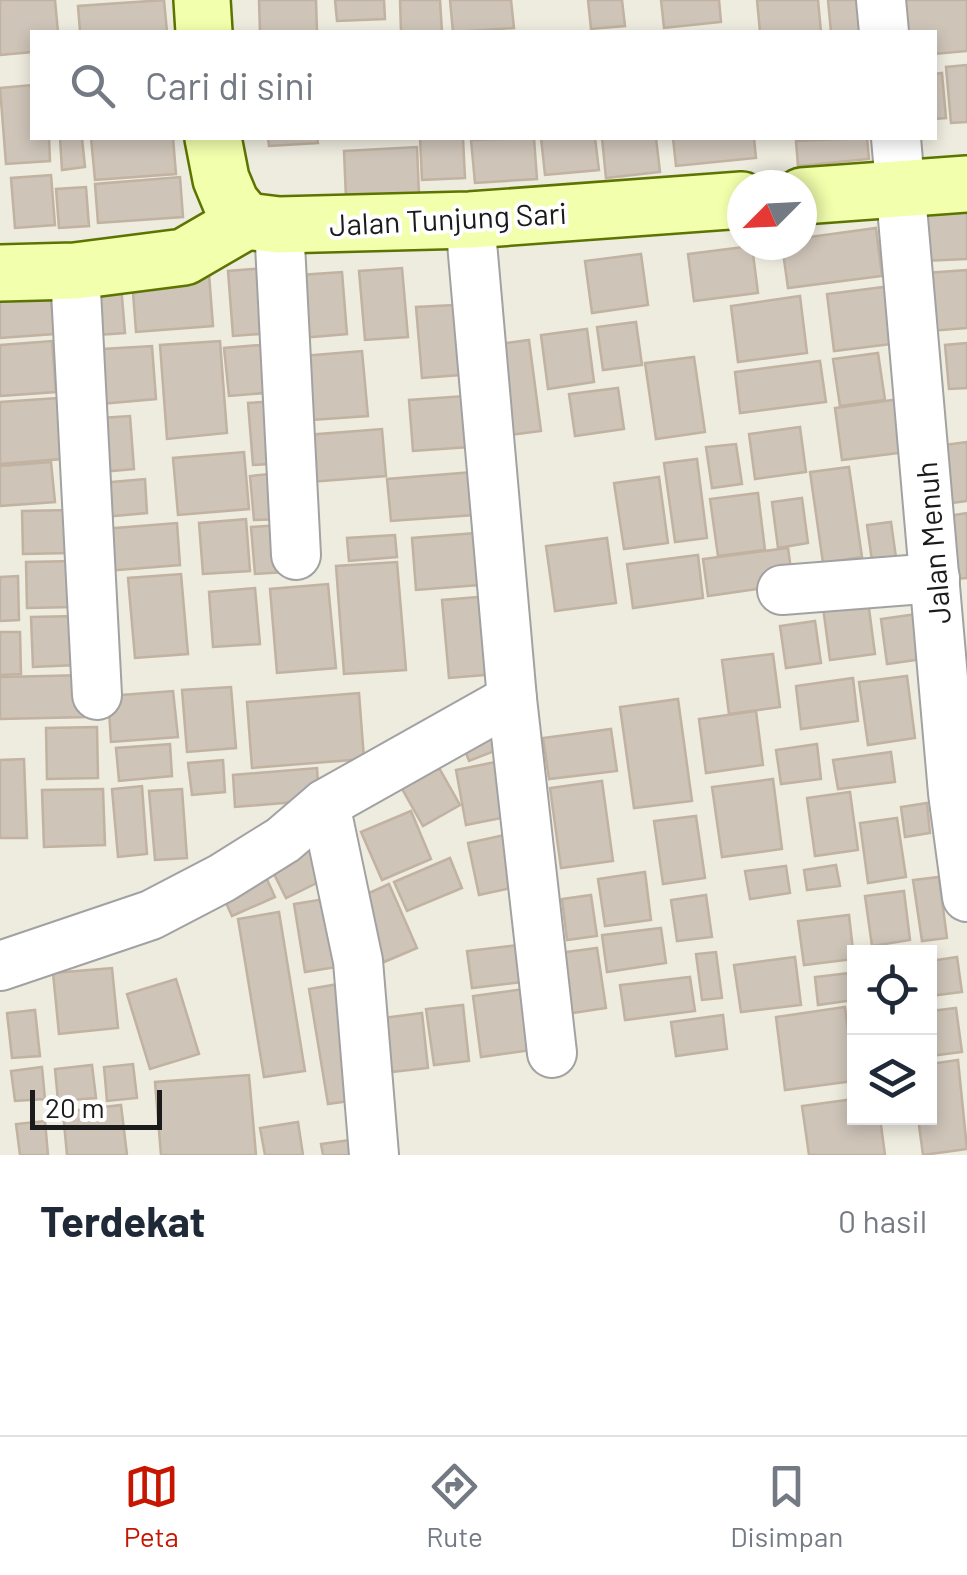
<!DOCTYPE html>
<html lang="id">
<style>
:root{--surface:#fff;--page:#f6f6f7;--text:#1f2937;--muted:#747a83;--line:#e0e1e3;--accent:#c61500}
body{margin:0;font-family:Barlow,sans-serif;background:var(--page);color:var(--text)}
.controls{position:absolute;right:30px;bottom:30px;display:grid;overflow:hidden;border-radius:0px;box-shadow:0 5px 15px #0003}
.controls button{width:90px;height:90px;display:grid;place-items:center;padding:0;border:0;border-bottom:2px solid var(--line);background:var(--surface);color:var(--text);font:50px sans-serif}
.compass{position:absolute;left:727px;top:170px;width:90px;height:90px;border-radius:50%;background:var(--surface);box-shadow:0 5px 15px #0003;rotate:246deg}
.scale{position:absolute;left:30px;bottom:25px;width:132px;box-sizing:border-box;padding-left:10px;border:5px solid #1b1b1b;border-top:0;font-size:28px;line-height:35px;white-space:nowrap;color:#1b1b1b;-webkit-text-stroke:8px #fff;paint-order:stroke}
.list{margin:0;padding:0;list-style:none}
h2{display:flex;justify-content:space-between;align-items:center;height:130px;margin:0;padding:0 40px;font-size:42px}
h2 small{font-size:32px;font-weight:400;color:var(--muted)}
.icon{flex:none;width:55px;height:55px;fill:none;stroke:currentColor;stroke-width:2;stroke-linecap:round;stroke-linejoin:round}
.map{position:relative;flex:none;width:967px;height:1155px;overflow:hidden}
.search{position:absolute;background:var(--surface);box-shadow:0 5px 15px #0003;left:30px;right:30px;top:30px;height:110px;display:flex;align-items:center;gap:25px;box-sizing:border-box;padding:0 35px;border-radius:0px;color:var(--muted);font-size:38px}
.sheet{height:280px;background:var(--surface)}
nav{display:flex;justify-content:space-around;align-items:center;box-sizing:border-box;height:140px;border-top:2px solid var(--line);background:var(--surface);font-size:28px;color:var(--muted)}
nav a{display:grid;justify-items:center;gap:5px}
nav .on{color:var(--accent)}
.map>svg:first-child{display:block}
</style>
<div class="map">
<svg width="967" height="1155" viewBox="0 0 967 1155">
<rect width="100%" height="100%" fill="#eeebdf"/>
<g fill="#cec4b8" stroke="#c1b2a1" stroke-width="2.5">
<path d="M0,0H55L58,32H32V52L0,55Z"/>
<path d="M164,0L167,32H80L78,6Z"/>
<path d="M259,0H316L317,32H260Z"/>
<path d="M335,0H384L385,19L337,21Z"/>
<path d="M400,0H440L442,32H401Z"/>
<path d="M450,0H511L514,28L453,32Z"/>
<path d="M588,0H622L625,26L591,29Z"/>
<path d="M661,0H719L721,22L664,28Z"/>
<path d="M757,0H818L821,32H760Z"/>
<path d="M828,0H867L870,32H831Z"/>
<path d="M887,0H967V51L934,54V32H890Z"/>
<path d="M967,65V122L951,123L946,67Z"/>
<path d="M942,73L946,118L934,119V74Z"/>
<path d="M32,85V138H49L50,161L6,164L0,88Z"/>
<path d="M60,138H82L85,167L62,170Z"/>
<path d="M91,138H173L176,174L95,180Z"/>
<path d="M268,138H317L318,143L269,146Z"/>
<path d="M420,138H463L465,178L422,180Z"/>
<path d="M534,138L537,179L475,183L471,140Z"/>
<path d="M541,138H595L599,170L545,175Z"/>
<path d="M602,138H656L660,172L606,178Z"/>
<path d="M673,138H754L756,158L676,166Z"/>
<path d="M867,138L869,159L798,166L796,141Z"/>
<path d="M417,147L419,195L346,198L344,151Z"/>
<path d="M51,175L55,225L15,228L11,178Z"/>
<path d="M180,177L183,217L98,223L95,184Z"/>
<path d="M86,187L89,226L59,228L56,189Z"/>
<path d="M967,208V259L923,261L919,211Z"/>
<path d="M876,228L882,276L788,288L782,245H802V238Z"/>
<path d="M752,246L758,293L694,301L688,254Z"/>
<path d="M641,254L648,305L592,313L585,261Z"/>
<path d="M267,268L272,333L233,336L228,271Z"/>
<path d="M402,268L408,337L365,340L359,271Z"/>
<path d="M967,270V328L930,331L926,273Z"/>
<path d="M342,272L347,334L290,339L285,276Z"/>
<path d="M209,274L213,326L136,332L132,279Z"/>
<path d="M121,285L125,333L83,336L79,289Z"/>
<path d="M884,287L892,344L834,351L827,294Z"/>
<path d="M50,289L54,334L0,338V293Z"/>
<path d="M800,296L807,353L738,362L731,306Z"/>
<path d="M454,305L460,375L422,378L416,307Z"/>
<path d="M636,322L642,365L603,370L597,327Z"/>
<path d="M587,329L594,382L548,389L541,335Z"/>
<path d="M529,340L541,431L502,436L490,345Z"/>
<path d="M52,341L56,392L0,396V345Z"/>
<path d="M220,341L227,433L167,439L160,345Z"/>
<path d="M967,343V388L949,389L945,345Z"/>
<path d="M271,344L276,392L229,396L224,348Z"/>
<path d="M152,346L156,399L90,405L86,350Z"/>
<path d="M362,351L368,416L297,421L291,357Z"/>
<path d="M878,353L885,400L840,406L833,359Z"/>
<path d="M694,357L705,432L656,439L645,363Z"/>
<path d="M820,361L826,402L740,413L735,372Z"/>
<path d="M618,388L624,429L575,436L569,394Z"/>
<path d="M465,396L469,447L413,451L409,400Z"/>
<path d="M57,398L62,459L0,464V402Z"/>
<path d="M900,399L907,452L842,460L835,408Z"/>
<path d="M277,401L282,463L253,465L248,403Z"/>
<path d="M130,416L134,469L90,473L85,419Z"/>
<path d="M800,427L806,472L755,479L749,434Z"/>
<path d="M382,429L386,476L310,482L306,435Z"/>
<path d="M967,442V501L936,505L929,447Z"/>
<path d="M736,444L742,484L712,488L706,447Z"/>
<path d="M244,452L249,509L178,515L173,458Z"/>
<path d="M697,459L707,538L675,542L664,463Z"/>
<path d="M51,462L55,502L0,506V466Z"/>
<path d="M849,467L862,557L823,563L810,472Z"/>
<path d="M485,471L488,514L391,521L387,479Z"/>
<path d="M281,473L285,519L254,520L250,476Z"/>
<path d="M659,477L668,543L624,549L614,483Z"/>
<path d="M145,479L147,513L104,517L101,483Z"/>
<path d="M758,493L765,550L718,556L710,499Z"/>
<path d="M802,498L808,543L778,548L772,502Z"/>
<path d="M70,510L71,553L23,554L22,511Z"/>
<path d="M967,513V578L956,579L948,516Z"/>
<path d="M246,519L250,571L203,574L199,523Z"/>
<path d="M891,522L898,572L874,575L867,525Z"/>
<path d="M177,523L180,565L106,571L103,529Z"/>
<path d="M281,525L285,572L255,574L251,527Z"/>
<path d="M488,532L492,584L416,590L412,538Z"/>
<path d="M395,535L397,557L349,561L347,538Z"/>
<path d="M607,538L616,603L555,611L546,546Z"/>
<path d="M788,548L793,584L708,596L703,559Z"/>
<path d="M698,555L703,598L633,608L627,564Z"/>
<path d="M73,561L74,607L27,608L26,562Z"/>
<path d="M397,562L406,670L344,674L336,566Z"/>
<path d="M181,574L188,654L135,658L128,578Z"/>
<path d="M18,576L19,620L0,621V577Z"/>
<path d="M328,584L336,668L277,673L270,589Z"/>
<path d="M255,588L260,644L213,647L209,592Z"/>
<path d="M490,596L496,674L449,678L442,600Z"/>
<path d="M868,601L875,654L830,660L823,607Z"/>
<path d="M917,614L923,659L887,664L881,619Z"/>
<path d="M77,616L78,665L33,667L31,617Z"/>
<path d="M815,621L821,663L786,668L780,626Z"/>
<path d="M0,632H20L21,674L0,675Z"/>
<path d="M773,654L780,707L729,714L722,660Z"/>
<path d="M88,675L89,717L0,719V677Z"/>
<path d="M907,676L915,738L868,745L859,682Z"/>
<path d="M853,678L858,721L801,729L796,686Z"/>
<path d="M231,687L236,748L187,752L182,690Z"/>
<path d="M173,691L178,737L111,742L108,696Z"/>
<path d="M359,693L364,759L252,768L247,702Z"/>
<path d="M678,699L692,801L634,808L620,707Z"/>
<path d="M756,711L763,765L706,773L699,719Z"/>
<path d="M500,717L510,745L469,761L458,732Z"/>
<path d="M97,727L98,778L47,779L46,728Z"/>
<path d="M611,729L617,771L549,779L543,738Z"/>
<path d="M170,744L172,776L119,781L116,748Z"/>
<path d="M817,744L821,779L781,784L776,750Z"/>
<path d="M891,752L895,782L838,789L833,760Z"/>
<path d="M24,759L27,838H0V760Z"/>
<path d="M434,759L460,805L423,826L397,780Z"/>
<path d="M510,759L521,814L466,825L456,770Z"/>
<path d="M223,760L225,792L192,795L188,763Z"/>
<path d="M317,768L319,800L235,807L233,775Z"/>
<path d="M773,779L782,849L722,857L712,787Z"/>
<path d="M602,781L613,861L561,868L550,788Z"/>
<path d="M142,786L147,854L118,857L112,789Z"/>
<path d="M103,789L105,845L44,847L42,790Z"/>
<path d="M182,789L187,858L155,860L149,791Z"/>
<path d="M850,792L858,850L815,856L807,798Z"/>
<path d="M927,803L930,833L905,837L901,807Z"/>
<path d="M411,811L431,859L382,880L361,832Z"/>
<path d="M696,816L705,878L663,884L654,821Z"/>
<path d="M897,818L906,877L868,883L860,823Z"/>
<path d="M518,832L530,884L479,895L468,843Z"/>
<path d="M308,837L327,878L286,898L266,858Z"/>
<path d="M450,858L462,888L407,911L394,882Z"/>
<path d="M260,864L275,897L232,916L217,883Z"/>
<path d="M836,865L840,886L807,890L804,870Z"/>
<path d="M786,866L790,893L750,899L745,871Z"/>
<path d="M645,872L651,920L605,926L598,879Z"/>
<path d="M939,877L947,938L922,941L913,880Z"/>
<path d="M389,884L417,948L384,962L356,899Z"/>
<path d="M904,891L910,940L872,946L865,896Z"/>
<path d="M591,895L597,936L567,940L562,899Z"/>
<path d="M706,895L712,937L677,941L671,900Z"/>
<path d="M332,898L343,966L305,972L294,904Z"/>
<path d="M279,912L305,1071L264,1077L238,919Z"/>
<path d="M849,915L854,959L804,965L798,921Z"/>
<path d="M661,928L666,963L607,972L602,935Z"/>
<path d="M527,944L531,981L472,988L467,951Z"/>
<path d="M597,948L606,1008L566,1014L558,953Z"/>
<path d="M716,952L722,998L702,1000L696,954Z"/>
<path d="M795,957L801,1005L741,1012L734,965Z"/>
<path d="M957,957L962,992L930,996V961Z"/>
<path d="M112,968L118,1028L59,1034L53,973Z"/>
<path d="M850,973L854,1000L818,1005L815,977Z"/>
<path d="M690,977L695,1011L625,1020L620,985Z"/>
<path d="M176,979L199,1054L150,1069L127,994Z"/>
<path d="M344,983L363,1099L328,1104L309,989Z"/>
<path d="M532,988L539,1049L481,1057L473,996Z"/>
<path d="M463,1005L469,1061L434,1065L426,1009Z"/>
<path d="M845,1007L854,1081L785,1090L776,1017Z"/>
<path d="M956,1008L962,1052L930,1056V1011Z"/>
<path d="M35,1010L40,1056L12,1058L7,1013Z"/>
<path d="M422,1013L428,1068L382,1073L375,1019Z"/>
<path d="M723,1015L727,1049L676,1056L671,1022Z"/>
<path d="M958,1060L967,1149L923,1155L918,1118H930V1064Z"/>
<path d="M133,1064L137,1098L107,1101L104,1067Z"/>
<path d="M92,1065L96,1098L58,1101L55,1069Z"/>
<path d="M42,1067L45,1099L15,1101L11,1071Z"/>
<path d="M249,1075L256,1155H161L155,1082Z"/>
<path d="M854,1099V1118H880L885,1155H809L802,1106Z"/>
<path d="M121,1105L127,1155H67L63,1112Z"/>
<path d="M45,1121L48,1155H20L16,1124Z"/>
<path d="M298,1122L303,1155H265L260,1128Z"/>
<path d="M358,1139L361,1155H323L321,1144Z"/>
</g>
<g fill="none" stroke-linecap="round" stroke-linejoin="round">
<defs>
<g id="street">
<path d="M881,0L884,32"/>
<path d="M896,138L953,793L967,897"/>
<path d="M470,220L512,699L552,1053"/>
<path d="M279,225L296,555"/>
<path d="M75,271L97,695"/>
<path d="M782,590L935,578"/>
<path d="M325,804L358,961L374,1155"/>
<path d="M0,966L151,915L222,878L283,840L325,804L512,699"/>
</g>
<g id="secondary">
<path d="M202,0L204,32"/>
<path d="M213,138L221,179L231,203L246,221L279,225L470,220L742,200"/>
<path d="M802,196L967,184"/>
<path d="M0,273L75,271L184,257L246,221"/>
</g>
</defs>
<use href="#street" stroke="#a2a2a2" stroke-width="52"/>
<use href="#secondary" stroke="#5c7400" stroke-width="60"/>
<use href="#street" stroke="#fff" stroke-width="48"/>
<use href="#secondary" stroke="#f2ffac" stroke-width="55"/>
</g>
<g text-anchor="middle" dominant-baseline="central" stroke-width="8" stroke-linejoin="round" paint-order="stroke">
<g font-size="30" fill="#1b1b1b" stroke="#fff">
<text transform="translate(448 218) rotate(-3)">Jalan Tunjung Sari</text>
<text transform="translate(932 543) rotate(-95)">Jalan Menuh</text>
</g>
</g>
</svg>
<div class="controls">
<button><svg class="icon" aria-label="locate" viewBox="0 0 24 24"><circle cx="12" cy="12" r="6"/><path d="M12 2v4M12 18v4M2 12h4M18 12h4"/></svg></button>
<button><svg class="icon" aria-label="layers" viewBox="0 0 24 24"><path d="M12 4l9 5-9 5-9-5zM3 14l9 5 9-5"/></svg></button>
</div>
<svg class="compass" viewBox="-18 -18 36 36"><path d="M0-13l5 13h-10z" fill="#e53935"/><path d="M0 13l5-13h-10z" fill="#747a83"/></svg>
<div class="scale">20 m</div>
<div class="search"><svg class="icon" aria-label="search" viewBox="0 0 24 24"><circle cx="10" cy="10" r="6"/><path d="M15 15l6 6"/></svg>Cari di sini</div>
</div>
<section class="sheet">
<h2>Terdekat<small>0 hasil</small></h2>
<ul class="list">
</ul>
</section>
<nav>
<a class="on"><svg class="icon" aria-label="map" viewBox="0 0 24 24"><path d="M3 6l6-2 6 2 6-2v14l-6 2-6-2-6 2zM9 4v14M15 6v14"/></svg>Peta</a>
<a><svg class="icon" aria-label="directions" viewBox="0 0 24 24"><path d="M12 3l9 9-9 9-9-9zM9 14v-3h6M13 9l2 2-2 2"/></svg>Rute</a>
<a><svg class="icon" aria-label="saved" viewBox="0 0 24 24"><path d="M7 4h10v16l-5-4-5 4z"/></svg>Disimpan</a>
</nav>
